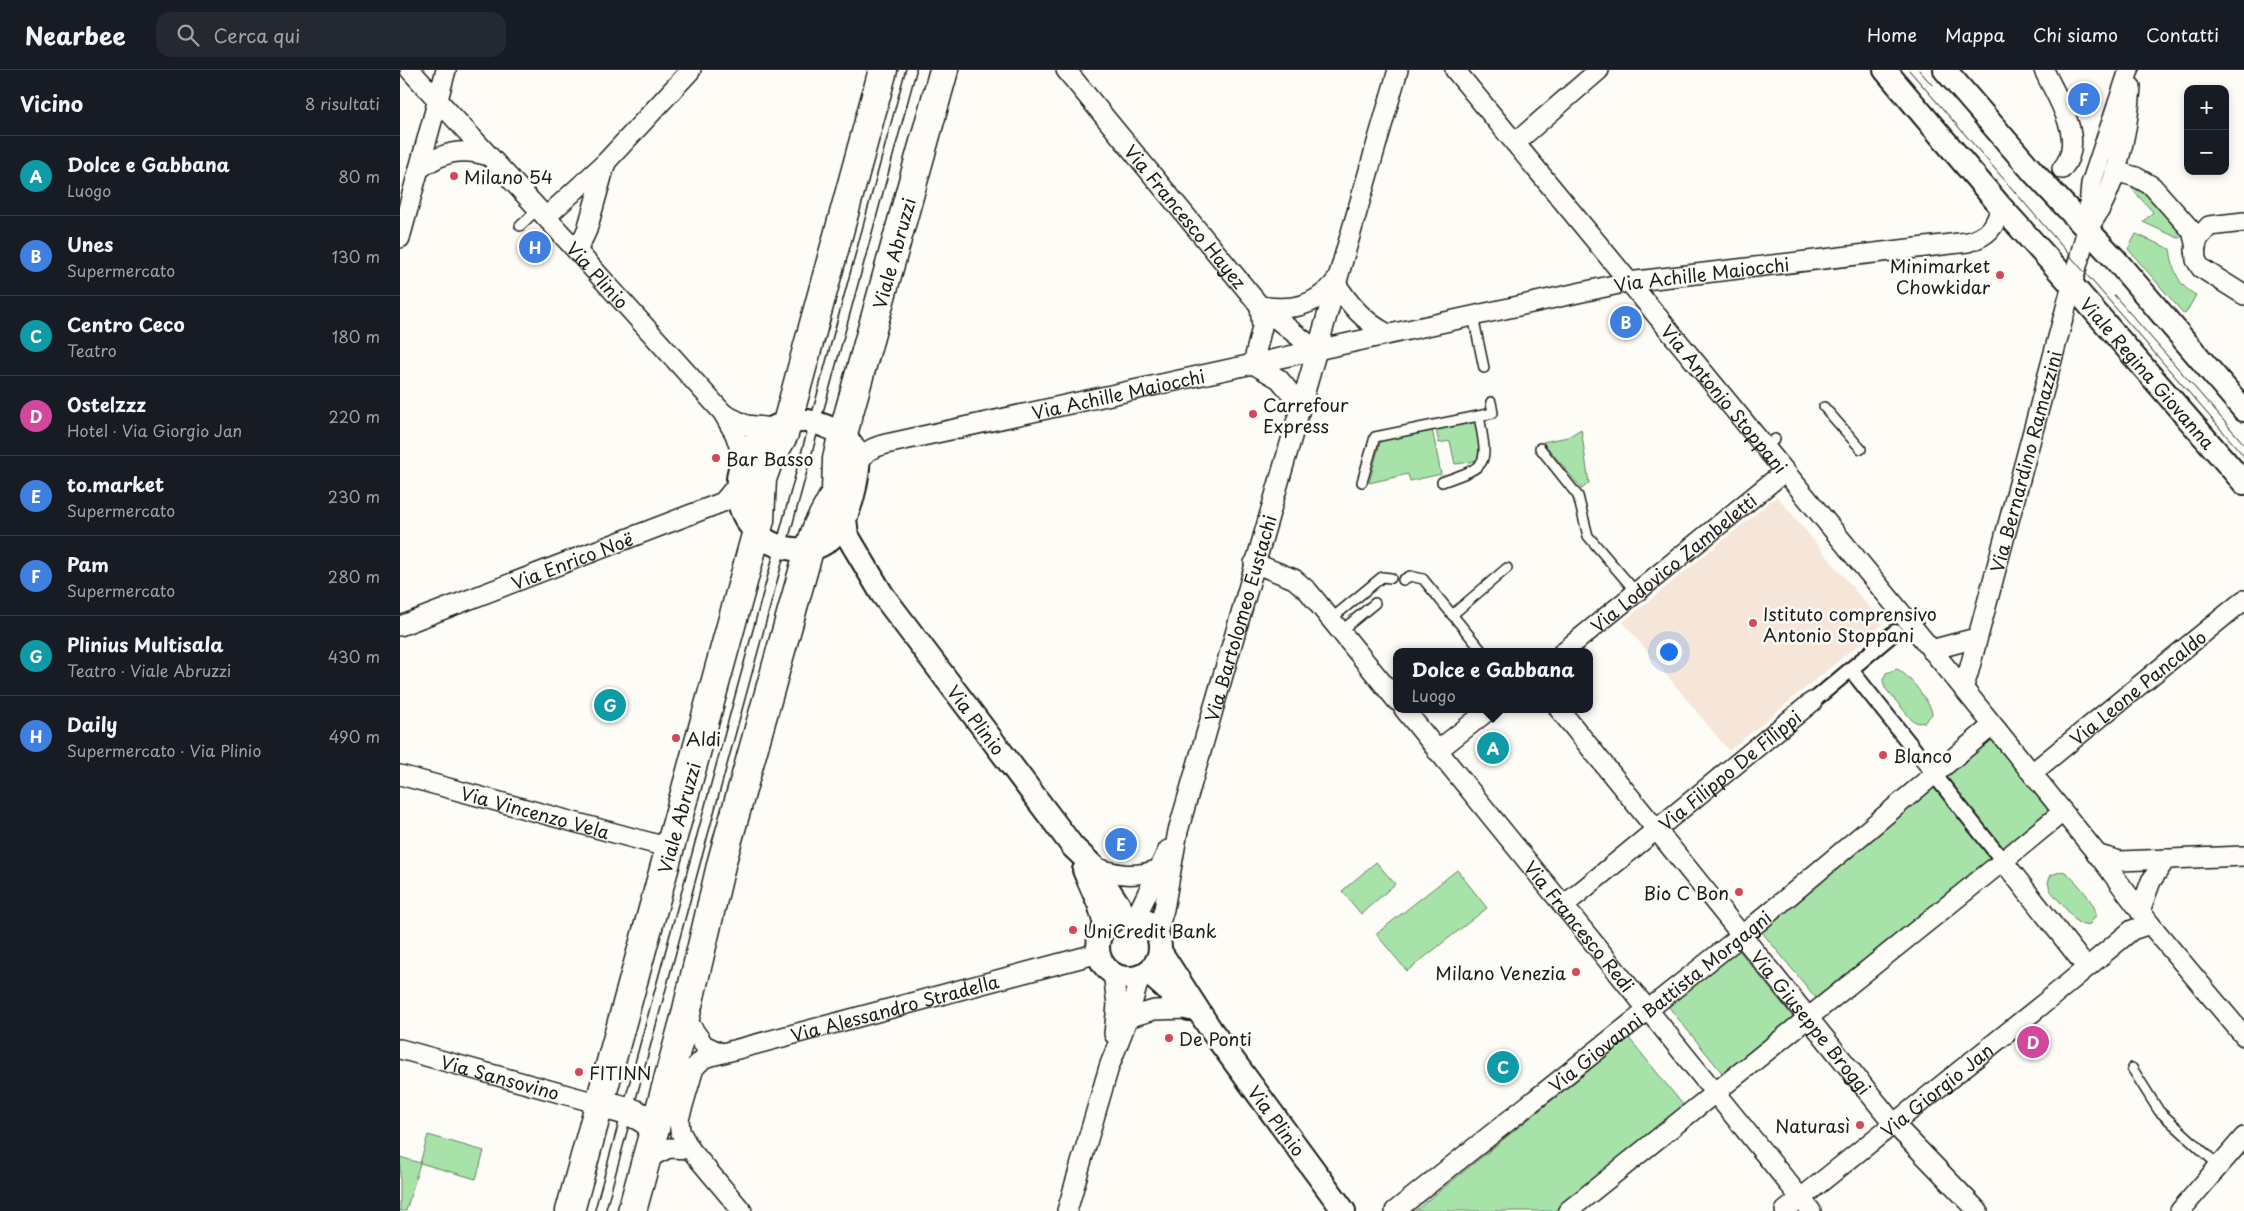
<!DOCTYPE html>
<html lang="it">
<meta charset="utf-8">
<style>
:root{--surface:#171b24;--page:#242831;--text:#f1f3f6;--muted:#9ea1a6;--line:#363941;--accent:#d93025}
body{margin:0;font-family:"Playpen Sans",sans-serif;background:var(--page);color:var(--text)}
.controls{position:absolute;right:15px;top:15px;display:grid;overflow:hidden;border-radius:10px;box-shadow:0 2px 8px #0003}
.controls button{width:45px;height:45px;display:grid;place-items:center;padding:0;border:0;border-bottom:1px solid var(--line);background:var(--surface);color:var(--text);font:25px sans-serif}
.you{position:absolute;left:1268px;top:581px;width:18px;height:18px;margin:-12px;border:4px solid #fff;border-radius:50%;background:#1a73e8;box-shadow:0 0 0 8px #1a73e833}
.badge{display:grid;place-items:center;width:32px;height:32px;border-radius:50%;background:var(--accent);color:#fff;font-size:16px;font-weight:700}
.pin{position:absolute;translate:-50% -50%;border:2px solid #fff;box-shadow:0 1px 5px #0006}
.popup{position:absolute;left:993px;top:578px;width:200px;height:65px;box-sizing:border-box;display:grid;place-content:center;border-radius:10px;background:var(--surface);filter:drop-shadow(0 1px 4px #0005);font-size:16px;white-space:nowrap;color:var(--muted)}
.popup b{font-size:19px;color:var(--text)}
.popup::after{content:'';position:absolute;left:50%;top:100%;margin-left:-10px;border:10px solid transparent;border-top-color:var(--surface)}
.list{margin:0;padding:0;list-style:none}
h2{display:flex;justify-content:space-between;align-items:center;height:65px;margin:0;padding:0 20px;font-size:21px}
h2 small{font-size:16px;font-weight:400;color:var(--muted)}
.list li{display:grid;grid-template-columns:32px 1fr auto;gap:15px;align-items:center;box-sizing:border-box;height:80px;padding:0 20px;border-top:1px solid var(--line)}
.list b{display:block;font-size:19px;white-space:nowrap}
.list p{margin:0;font-size:16px;white-space:nowrap;color:var(--muted)}
.list em{font-size:16px;font-style:normal;color:var(--muted)}
.icon{flex:none;width:28px;height:28px;fill:none;stroke:currentColor;stroke-width:2;stroke-linecap:round;stroke-linejoin:round}
.map{position:relative;flex:none;width:1844px;height:1141px;overflow:hidden}
header{display:flex;align-items:center;gap:30px;box-sizing:border-box;height:70px;padding:0 25px;background:var(--surface);border-bottom:1px solid var(--line)}
header strong{font-size:24px}
nav{display:flex;gap:28px;margin-inline-start:auto;font-size:18px}
.search{width:350px;height:45px;background:var(--page);display:flex;align-items:center;gap:12px;box-sizing:border-box;padding:0 18px;border-radius:15px;color:var(--muted);font-size:19px}
main{display:flex}
aside{flex:1;background:var(--surface)}
.map>svg:first-child{display:block}
</style>
<header>
<strong>Nearbee</strong>
<div class="search"><svg class="icon" aria-label="search" viewBox="0 0 24 24"><circle cx="10" cy="10" r="6"/><path d="M15 15l6 6"/></svg>Cerca qui</div>
<nav><a>Home</a><a>Mappa</a><a>Chi siamo</a><a>Contatti</a></nav>
</header>
<main>
<aside>
<h2>Vicino<small>8 risultati</small></h2>
<ul class="list">
<li><span class="badge" style="background:#0f9aa8">A</span><div><b>Dolce e Gabbana</b><p>Luogo</p></div><em>80 m</em></li>
<li><span class="badge" style="background:#3f7fe0">B</span><div><b>Unes</b><p>Supermercato</p></div><em>130 m</em></li>
<li><span class="badge" style="background:#0f9aa8">C</span><div><b>Centro Ceco</b><p>Teatro</p></div><em>180 m</em></li>
<li><span class="badge" style="background:#d1479c">D</span><div><b>Ostelzzz</b><p>Hotel · Via Giorgio Jan</p></div><em>220 m</em></li>
<li><span class="badge" style="background:#3f7fe0">E</span><div><b>to.market</b><p>Supermercato</p></div><em>230 m</em></li>
<li><span class="badge" style="background:#3f7fe0">F</span><div><b>Pam</b><p>Supermercato</p></div><em>280 m</em></li>
<li><span class="badge" style="background:#0f9aa8">G</span><div><b>Plinius Multisala</b><p>Teatro · Viale Abruzzi</p></div><em>430 m</em></li>
<li><span class="badge" style="background:#3f7fe0">H</span><div><b>Daily</b><p>Supermercato · Via Plinio</p></div><em>490 m</em></li>
</ul>
</aside>
<div class="map">
<svg width="1844" height="1141" viewBox="0 0 1844 1141">
<rect width="100%" height="100%" fill="#fdfcf7"/>
<filter id="ink" filterUnits="userSpaceOnUse"><feTurbulence type="fractalNoise" baseFrequency=".02" numOctaves="2"/><feDisplacementMap in="SourceGraphic" scale="10" xChannelSelector="R" yChannelSelector="G"/><feConvolveMatrix kernelMatrix="1 2 1 2 8 2 1 2 1" color-interpolation-filters="sRGB"/></filter>
<g filter="url(#ink)">
<path fill="#f6e6da" d="M1377,426L1483,554L1329,681L1223,552Z"/>
<g fill="#a7e3a9" stroke="#628062">
<path d="M1734,112L1744,117L1783,164L1781,167L1778,168L1743,152L1753,142L1732,119Z"/>
<path d="M1736,164L1770,179C1773,199 1777,215 1796,225L1786,243L1784,244L1728,179Z"/>
<path d="M1075,351C1077,360 1087,384 1076,390C1070,393 1061,393 1055,394L1050,371L1039,373L1036,359Z"/>
<path d="M1032,359L1041,404L1010,411L1008,404L969,413L981,369Z"/>
<path d="M1181,359L1189,413L1182,419L1143,372L1168,367Z"/>
<path d="M1497,599C1507,603 1532,634 1532,644L1525,652L1518,653L1512,650L1485,618L1483,610L1486,603Z"/>
<path d="M1590,665L1652,743L1586,796L1584,793L1416,928L1361,861Z"/>
<path d="M976,792L995,814L961,844L942,821Z"/>
<path d="M1057,800L1087,838L1007,901L976,864Z"/>
<path d="M1663,801C1672,805 1697,835 1696,845L1690,854L1683,855L1677,852L1650,820L1648,812L1651,805Z"/>
<path d="M1338,879L1393,947L1323,1004L1268,936Z"/>
<path d="M1229,968L1284,1036L1154,1141H1015Z"/>
<path d="M28,1065L84,1081L76,1109L20,1093L6,1141H0V1087L20,1093Z"/>
</g>
<g fill="none" stroke-linecap="round" stroke-linejoin="round">
<defs>
<g id="service">
<path d="M120,156L138,139"/>
<path d="M1073,246L1084,298"/>
<path d="M1424,337L1461,379"/>
<path d="M1140,378L1178,426L1188,466L1236,522"/>
<path d="M1365,378L1375,369"/>
<path d="M962,412L975,367L1093,343L1091,332"/>
<path d="M1042,412C1090,395 1088,396 1079,346"/>
<path d="M1003,510L1010,506L1023,509L1082,581"/>
<path d="M1052,545L1107,498"/>
<path d="M931,549L982,507L991,508"/>
<path d="M941,561L975,533"/>
<path d="M1732,998L1759,1041L1819,1096"/>
<path d="M200,1141L511,0"/>
</g>
<g id="pedestrian">
<path d="M1451,600L1603,791"/>
<path d="M1412,632L1495,562"/>
</g>
<g id="minor">
<path id="s1" d="M10,0L177,181L323,343L335,364L343,388"/>
<path id="s2" d="M666,0L860,236L916,280"/>
<path id="s3" d="M1055,0L1563,618L1702,790L1750,854L1844,966"/>
<path d="M1644,0C1657,29 1687,70 1662,99"/>
<path d="M1115,73L1199,0"/>
<path d="M19,99C43,82 61,77 89,86"/>
<path d="M1715,101L1736,107L1752,116L1792,161L1795,173L1796,190L1801,198L1844,225"/>
<path d="M146,147L206,92L291,0"/>
<path d="M1687,159C1715,124 1728,62 1731,17"/>
<path d="M0,168L46,0"/>
<path d="M177,181L187,160L206,92"/>
<path d="M1795,181L1798,169L1809,156L1844,152"/>
<path d="M935,212C949,234 964,252 988,264"/>
<path d="M860,236C892,241 913,237 935,213"/>
<path d="M853,294L879,309L900,334"/>
<path d="M853,294L862,257L860,236"/>
<path d="M324,344L346,355L373,358"/>
<path id="s4" d="M458,396C464,381 471,378 486,374L1228,212L1568,172C1588,166 1595,158 1601,137"/>
<path d="M854,493L894,509L908,521L997,631"/>
<path id="s5" d="M0,556L323,432L337,415"/>
<path d="M1531,580L1576,568"/>
<path id="s6" d="M1163,582L1384,402"/>
<path id="s7" d="M1563,618L1568,604L1687,159L1691,114L1729,0"/>
<path id="s8" d="M1004,639L1411,1141"/>
<path id="s9" d="M1159,639L1494,1054L1578,1141"/>
<path d="M1037,681L1090,639"/>
<path id="s10" d="M1632,703L1844,530"/>
<path id="s11" d="M0,705L270,778"/>
<path d="M1696,784L1720,791L1844,786"/>
<path d="M1603,791L1686,897"/>
<path d="M694,797C717,805 736,808 759,799"/>
<path id="s12" d="M1163,836L1412,632"/>
<path d="M1740,841L1751,811L1766,789"/>
<path d="M736,847L768,780"/>
<path id="s13" d="M757,863L764,839L778,761L998,0"/>
<path d="M713,902L717,935L714,964"/>
<path d="M285,948L304,975L321,983"/>
<path d="M728,948L754,940L789,939"/>
<path id="s14" d="M0,979L200,1034"/>
<path d="M246,1089L269,1078L290,1079"/>
<path id="s15" d="M342,1141L290,1079L280,1061L279,1049L294,998L304,988L699,883"/>
<path d="M667,1141L709,997L728,948L740,906"/>
<path id="s16" d="M995,1141L1357,853L1587,660H1597"/>
<path d="M1168,1141L1603,791L1659,745L1661,740"/>
<path id="s17" d="M1385,1141L1648,930L1732,860L1750,854"/>
<path d="M1780,1141L1844,1067"/>
</g>
<g id="tertiary">
<path id="s18" d="M1485,0L1601,137L1672,215L1844,413"/>
<path d="M1545,0L1634,103L1714,188L1844,340"/>
<path d="M408,351C426,355 446,363 455,380C461,391 457,405 455,417C448,450 433,484 393,479C312,469 322,348 408,351Z"/>
<path id="s19" d="M445,449L447,465L482,524L673,777L694,797L726,846"/>
<path d="M684,800L699,834L706,857"/>
<circle cx="729" cy="877" r="31"/>
<path id="s20" d="M760,881L811,960L944,1141"/>
<path d="M747,902L789,939"/>
</g>
<g id="primary">
<path d="M200,1034C219,1039 242,1042 255,1059"/>
<path id="s21" d="M170,1141L360,450L362,409L367,395L384,364L483,0"/>
<path id="s22" d="M232,1141L285,948L322,791L409,480L418,455L436,422L437,389L441,371L544,0"/>
</g>
</defs>
<use href="#service" stroke="#1c1c1c" stroke-width="12"/>
<use href="#pedestrian" stroke="#1c1c1c" stroke-width="18"/>
<use href="#minor" stroke="#1c1c1c" stroke-width="22"/>
<use href="#tertiary" stroke="#1c1c1c" stroke-width="26"/>
<use href="#primary" stroke="#1c1c1c" stroke-width="31"/>
<use href="#service" stroke="#fdfcf7" stroke-width="9"/>
<use href="#pedestrian" stroke="#fdfcf7" stroke-width="14"/>
<use href="#minor" stroke="#fdfcf7" stroke-width="19"/>
<use href="#tertiary" stroke="#fdfcf7" stroke-width="22"/>
<use href="#primary" stroke="#fdfcf7" stroke-width="28"/>
<g stroke="#1c1c1c" stroke-width="1">
<path d="M1509,0L1844,386"/>
<path d="M1519,0L1532,15"/>
<path d="M1714,225L1844,374"/>
</g>
</g>
</g>
<g fill="#d1495b" stroke="#fdfcf7" stroke-width="2">
<circle cx="54" cy="106" r="5"/>
<circle cx="1600" cy="205" r="5"/>
<circle cx="853" cy="344" r="5"/>
<circle cx="316" cy="388" r="5"/>
<circle cx="1353" cy="553" r="5"/>
<circle cx="276" cy="668" r="5"/>
<circle cx="1483" cy="685" r="5"/>
<circle cx="1339" cy="822" r="5"/>
<circle cx="673" cy="860" r="5"/>
<circle cx="1176" cy="902" r="5"/>
<circle cx="769" cy="968" r="5"/>
<circle cx="179" cy="1002" r="5"/>
<circle cx="1460" cy="1055" r="5"/>
</g>
<g text-anchor="middle" dominant-baseline="central" stroke-width="5" stroke-linejoin="round" paint-order="stroke">
<g font-size="18" fill="#1c1c1c" stroke="#fdfcf7" text-anchor="start">
<text x="64" y="106">Milano 54</text>
<text x="1590" y="195" text-anchor="end">Minimarket<tspan x="1590" dy="21">Chowkidar</tspan></text>
<text x="863" y="334">Carrefour<tspan x="863" dy="21">Express</tspan></text>
<text x="326" y="388">Bar Basso</text>
<text x="1363" y="543">Istituto comprensivo<tspan x="1363" dy="21">Antonio Stoppani</tspan></text>
<text x="286" y="668">Aldi</text>
<text x="1493" y="685">Blanco</text>
<text x="1329" y="822" text-anchor="end">Bio C Bon</text>
<text x="683" y="860">UniCredit Bank</text>
<text x="1166" y="902" text-anchor="end">Milano Venezia</text>
<text x="779" y="968">De Ponti</text>
<text x="189" y="1002">FITINN</text>
<text x="1450" y="1055" text-anchor="end">Naturasì</text>
</g>
<g font-size="18" fill="#1c1c1c" stroke="#fdfcf7">
<text stroke="none"><textPath href="#s2" startOffset="189">Via Francesco Hayez</textPath></text>
<text stroke="none"><textPath href="#s22" startOffset="995">Viale Abruzzi</textPath></text>
<text stroke="none"><textPath href="#s1" startOffset="278">Via Plinio</textPath></text>
<text stroke="none"><textPath href="#s4" startOffset="871">Via Achille Maiocchi</textPath></text>
<text stroke="none"><textPath href="#s18" startOffset="401">Viale Regina Giovanna</textPath></text>
<text stroke="none"><textPath href="#s4" startOffset="275">Via Achille Maiocchi</textPath></text>
<text stroke="none"><textPath href="#s3" startOffset="425">Via Antonio Stoppani</textPath></text>
<text stroke="none"><textPath href="#s7" startOffset="235">Via Bernardino Ramazzini</textPath></text>
<text stroke="none"><textPath href="#s5" startOffset="184">Via Enrico Noë</textPath></text>
<text stroke="none"><textPath href="#s6" startOffset="142">Via Lodovico Zambeletti</textPath></text>
<text stroke="none"><textPath href="#s13" startOffset="326">Via Bartolomeo Eustachi</textPath></text>
<text stroke="none"><textPath href="#s10" startOffset="136">Via Leone Pancaldo</textPath></text>
<text stroke="none"><textPath href="#s19" startOffset="242">Via Plinio</textPath></text>
<text stroke="none"><textPath href="#s12" startOffset="215">Via Filippo De Filippi</textPath></text>
<text stroke="none"><textPath href="#s11" startOffset="140">Via Vincenzo Vela</textPath></text>
<text stroke="none"><textPath href="#s21" startOffset="408">Viale Abruzzi</textPath></text>
<text stroke="none"><textPath href="#s8" startOffset="279">Via Francesco Redi</textPath></text>
<text stroke="none"><textPath href="#s16" startOffset="338">Via Giovanni Battista Morgagni</textPath></text>
<text stroke="none"><textPath href="#s15" startOffset="378">Via Alessandro Stradella</textPath></text>
<text stroke="none"><textPath href="#s9" startOffset="402">Via Giuseppe Broggi</textPath></text>
<text stroke="none"><textPath href="#s14" startOffset="104">Via Sansovino</textPath></text>
<text stroke="none"><textPath href="#s17" startOffset="194">Via Giorgio Jan</textPath></text>
<text stroke="none"><textPath href="#s20" startOffset="206">Via Plinio</textPath></text>
</g>
</g>
</svg>
<div class="controls">
<button>+</button>
<button>−</button>
</div>
<div class="you"></div>
<div class="pin badge" style="left:1093px;top:678px;background:#0f9aa8">A</div>
<div class="popup"><b>Dolce e Gabbana</b>Luogo</div>
<div class="pin badge" style="left:1226px;top:252px;background:#3f7fe0">B</div>
<div class="pin badge" style="left:1103px;top:997px;background:#0f9aa8">C</div>
<div class="pin badge" style="left:1633px;top:972px;background:#d1479c">D</div>
<div class="pin badge" style="left:721px;top:774px;background:#3f7fe0">E</div>
<div class="pin badge" style="left:1684px;top:29px;background:#3f7fe0">F</div>
<div class="pin badge" style="left:210px;top:635px;background:#0f9aa8">G</div>
<div class="pin badge" style="left:135px;top:177px;background:#3f7fe0">H</div>
</div>
</main>
